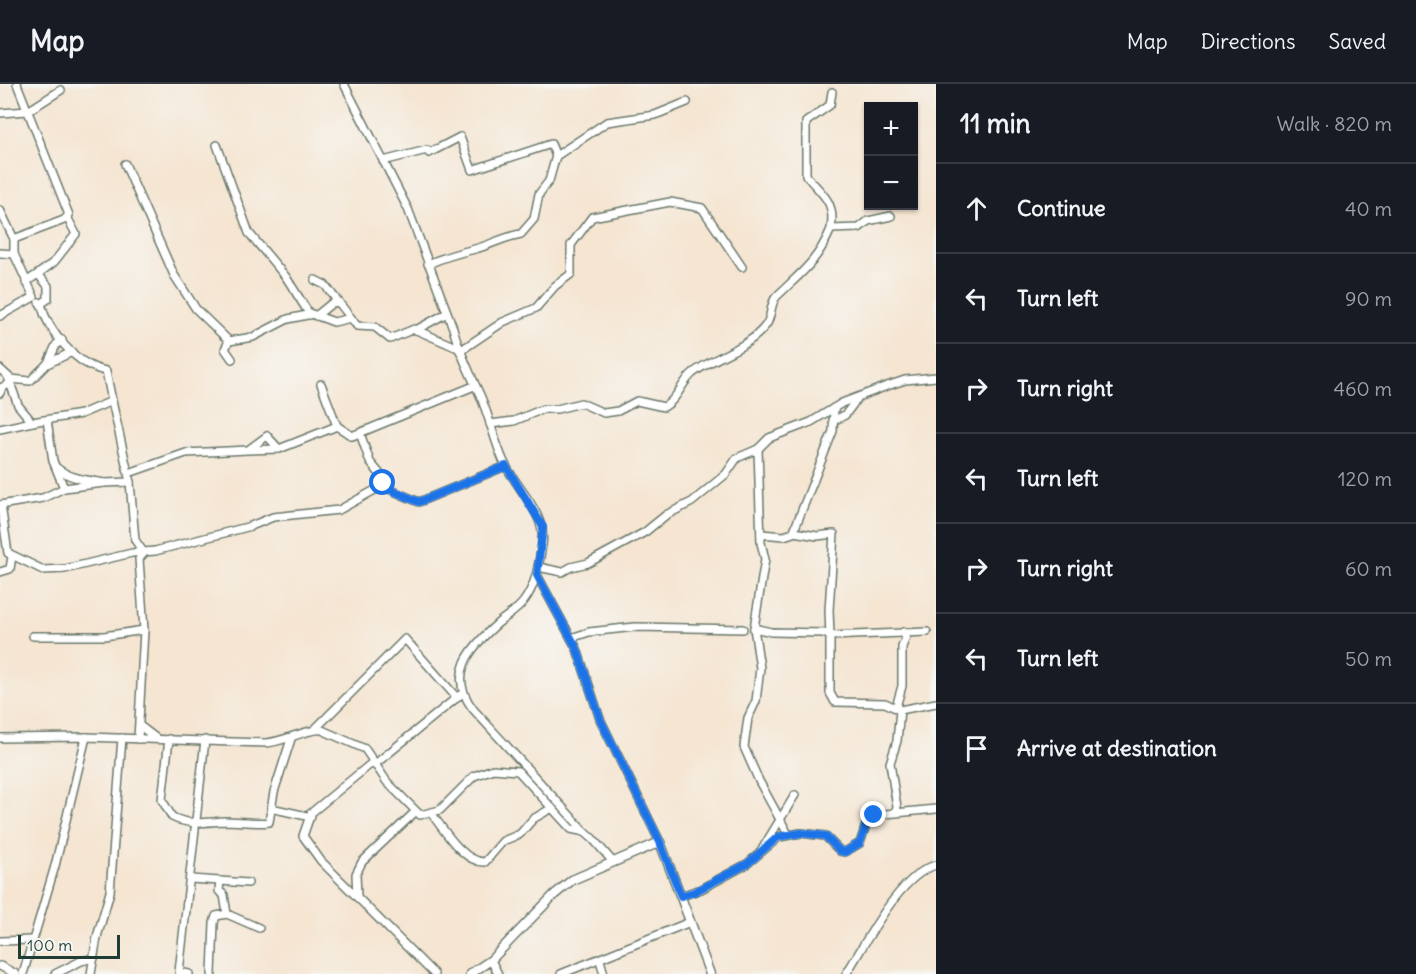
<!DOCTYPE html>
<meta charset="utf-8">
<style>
:root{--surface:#171b24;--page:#20242c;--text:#f1f3f6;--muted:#9ea1a6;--line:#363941}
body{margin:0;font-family:Delius,sans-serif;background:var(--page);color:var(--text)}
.controls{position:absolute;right:18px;top:18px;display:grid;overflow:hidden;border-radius:0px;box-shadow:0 2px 4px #0004}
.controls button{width:54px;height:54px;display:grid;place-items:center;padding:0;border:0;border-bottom:2px solid var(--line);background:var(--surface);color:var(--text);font:30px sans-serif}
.scale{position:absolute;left:18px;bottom:15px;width:102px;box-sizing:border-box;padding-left:6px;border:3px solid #1f3d34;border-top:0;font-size:16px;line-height:21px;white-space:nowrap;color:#1f3d34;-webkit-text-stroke:4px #f6f6f2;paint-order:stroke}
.stop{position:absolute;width:18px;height:18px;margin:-14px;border:4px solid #1a73e8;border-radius:50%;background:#fff}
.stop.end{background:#1a73e8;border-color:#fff;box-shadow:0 2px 6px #0008}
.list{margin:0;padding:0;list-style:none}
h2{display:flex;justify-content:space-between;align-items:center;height:78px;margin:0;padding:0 24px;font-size:26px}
h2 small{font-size:20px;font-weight:400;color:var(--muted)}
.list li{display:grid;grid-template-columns:39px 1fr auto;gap:18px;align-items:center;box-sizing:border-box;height:90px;padding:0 24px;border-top:2px solid var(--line)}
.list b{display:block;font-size:22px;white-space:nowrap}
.list em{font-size:20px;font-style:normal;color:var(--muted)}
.icon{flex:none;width:33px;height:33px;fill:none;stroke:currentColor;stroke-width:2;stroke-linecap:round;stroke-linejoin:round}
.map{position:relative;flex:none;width:936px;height:890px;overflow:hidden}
header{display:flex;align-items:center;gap:36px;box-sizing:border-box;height:84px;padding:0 30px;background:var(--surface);border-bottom:2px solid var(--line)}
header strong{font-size:28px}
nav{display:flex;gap:33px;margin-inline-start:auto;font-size:21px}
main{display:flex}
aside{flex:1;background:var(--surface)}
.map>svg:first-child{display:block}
</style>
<header>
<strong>Map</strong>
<nav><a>Map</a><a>Directions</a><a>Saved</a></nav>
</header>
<main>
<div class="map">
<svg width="936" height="890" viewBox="0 0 936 890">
<rect width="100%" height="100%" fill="#f6f6f2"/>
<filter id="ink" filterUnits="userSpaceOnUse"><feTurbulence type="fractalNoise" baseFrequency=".0167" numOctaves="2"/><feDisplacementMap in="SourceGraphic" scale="12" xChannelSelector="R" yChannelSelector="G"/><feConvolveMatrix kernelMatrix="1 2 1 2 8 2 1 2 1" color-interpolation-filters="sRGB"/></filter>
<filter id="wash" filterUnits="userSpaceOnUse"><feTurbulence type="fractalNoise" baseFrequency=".008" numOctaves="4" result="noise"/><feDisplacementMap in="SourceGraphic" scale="24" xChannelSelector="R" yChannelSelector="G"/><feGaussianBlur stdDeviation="1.35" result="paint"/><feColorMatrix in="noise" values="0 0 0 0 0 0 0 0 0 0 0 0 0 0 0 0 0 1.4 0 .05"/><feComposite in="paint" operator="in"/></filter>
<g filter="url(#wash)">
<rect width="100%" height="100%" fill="#f5e5d1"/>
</g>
<g filter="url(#ink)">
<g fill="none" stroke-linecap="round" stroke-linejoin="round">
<defs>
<g id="minor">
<path d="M344,0L408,125L453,244C459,267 470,290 480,311C489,332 494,355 503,376C515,404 547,428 542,461C539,480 536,501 524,517C517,527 506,532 497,540C469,565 447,591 473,625L585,748"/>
<path d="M0,29L28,27L61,6"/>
<path d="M217,61L249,149L286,193L310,231"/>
<path d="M383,77L427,66L429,69L460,53L472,86L551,60L556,72"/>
<path d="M125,80L174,191L196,225L229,257L253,253L288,235L312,230L334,238L351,234L357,242L375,243L390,255L414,245L458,264"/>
<path d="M0,126L14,155V170"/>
<path d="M831,145C836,117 822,111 806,91V38L830,21L832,8"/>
<path d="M14,155L64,136L69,131L17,0"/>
<path d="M0,169L14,170L34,213L0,232"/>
<path d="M428,180C444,173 458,169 475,165C491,161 503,153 521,150L534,135L539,110L549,97L556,72L607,38L655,31L687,18"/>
<path d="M38,190L54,178L76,150L67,133"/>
<path d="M315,196L325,201L351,234"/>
<path d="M26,198L38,190L48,202V215L41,220L39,218"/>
<path d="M316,232L332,219L339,218"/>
<path d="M416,246L447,229"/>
<path d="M229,257L225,265L232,275"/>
<path d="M460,267L503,238L536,224L555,202L571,190V161L592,133L670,118L702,124L742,183"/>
<path d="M48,279L56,261L62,256"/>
<path d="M0,285L11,295L30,297L47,280L72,268"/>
<path d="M8,293L18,321L32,338L81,330L112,317L106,287C77,282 48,248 41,220"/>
<path d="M321,300L337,342"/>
<path d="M0,309L2,303L11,300"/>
<path d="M833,337L845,331L857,315"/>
<path d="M490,340L514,337L543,325H557L581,319L604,329L618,327L637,317L664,323C678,315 681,299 693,289C715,272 748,265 766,241C772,233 770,218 777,212C802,188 817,178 831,145L859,144L868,137L891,132"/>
<path d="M0,345L32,338"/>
<path d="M279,365L337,342L352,352L474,302"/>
<path d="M758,365L761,459L765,475L754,544L760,584L756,617L748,634L744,663L759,697L788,750"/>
<path d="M57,384C70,395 88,396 104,399L64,404"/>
<path d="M129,389L186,369L248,366L267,352L279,365L248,366"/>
<path d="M130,398L135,456L144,469L139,475L144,546L138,655"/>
<path d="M104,399L130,398L112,317"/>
<path d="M382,402L419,418L506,382"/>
<path d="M0,421L43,414L64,404L53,377L47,336"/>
<path d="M1,421L8,469L43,486L65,485L132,469L155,467L251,442L273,433L339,426L382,402L380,390L370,378L360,349"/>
<path d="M794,448L817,452L834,450L829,526L830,552L927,548"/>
<path d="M761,450L784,452L793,449L833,347L834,324"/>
<path d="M538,483L562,488L571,483L588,479L645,448L666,431L692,418L726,390L737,374L758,365L769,354L811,338L842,319L887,302L905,296L936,293"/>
<path d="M0,488L10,485L12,472"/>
<path d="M537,491L577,565L600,635L660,758"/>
<path d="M754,544L771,548L824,549L830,552V609L835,618L885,619L900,626L936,619"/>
<path d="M33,552H104L144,546"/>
<path d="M571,554L589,548L635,543L743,545"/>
<path d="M896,623L902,602V563L906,553L903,548"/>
<path d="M140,642L157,655"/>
<path d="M315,645L405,555L457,614"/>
<path d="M0,654L86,653L266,659C284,658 308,644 322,646L365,665L387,698L420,731L440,726L474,692L493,685L518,687L571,745L585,748L593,755L613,778"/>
<path d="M169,655L162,716L172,733C191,742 205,738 225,737C240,737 254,740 269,738L274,708L291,655"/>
<path d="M373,678L311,729L303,752L321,777L434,890"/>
<path d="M374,681L460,611"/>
<path d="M271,724L311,733"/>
<path d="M895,728L897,723L890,679L897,657L900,626"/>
<path d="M431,729C443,744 463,779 485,778L503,757L520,750L533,735L552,724"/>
<path d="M761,767L795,711"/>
<path d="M191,795L248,799"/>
<path d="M681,812L701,805L747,780L779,753L801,749L825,752L840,767L845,768L860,759L868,735L875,731L936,725"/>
<path d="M357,813L356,790L362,778L415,728"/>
<path d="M227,830L259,844"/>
<path d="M0,857L32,856"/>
<path d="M491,876L498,890"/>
<path d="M600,876L604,890"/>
<path d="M0,882L16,890"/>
<path d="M23,890L55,782L86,653"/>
<path d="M55,890L81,877L94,874"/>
<path d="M91,890L97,853L110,808L122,654"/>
<path d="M189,890L179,888L205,656"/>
<path d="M212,890L214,839L216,832L227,830L224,811L219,807L220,797"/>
<path d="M561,890L690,838"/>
<path d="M846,890C866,859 899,791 936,781"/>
</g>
<path id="tertiary" d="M470,890L491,876L554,811L572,796L660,758L710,890"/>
</defs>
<use href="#minor" stroke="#6a786b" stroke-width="10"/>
<use href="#tertiary" stroke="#6a786b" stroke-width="11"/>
<use href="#minor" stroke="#fff" stroke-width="7"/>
<use href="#tertiary" stroke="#fff" stroke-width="8"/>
</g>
</g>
<g fill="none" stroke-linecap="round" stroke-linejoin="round" filter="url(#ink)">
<path stroke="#1a73e8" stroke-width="8" d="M383,399L382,402L419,418L506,382L543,443L537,491L577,565L600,635L660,758L681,812L694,808L747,780L778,753L801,749L825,752L840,767L845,768L860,759L868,735L874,731"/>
</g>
</svg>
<div class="controls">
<button>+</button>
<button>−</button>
</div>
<div class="scale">100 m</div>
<div class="stop" style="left:383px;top:399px"></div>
<div class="stop end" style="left:874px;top:731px"></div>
</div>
<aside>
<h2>11 min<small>Walk · 820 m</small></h2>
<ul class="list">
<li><svg class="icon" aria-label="ahead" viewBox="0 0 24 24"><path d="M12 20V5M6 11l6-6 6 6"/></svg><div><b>Continue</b></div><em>40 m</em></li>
<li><svg class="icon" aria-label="left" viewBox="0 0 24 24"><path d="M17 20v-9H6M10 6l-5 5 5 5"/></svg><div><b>Turn left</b></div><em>90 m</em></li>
<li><svg class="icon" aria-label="right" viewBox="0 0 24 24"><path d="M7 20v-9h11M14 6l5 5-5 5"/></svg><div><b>Turn right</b></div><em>460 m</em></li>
<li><svg class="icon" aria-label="left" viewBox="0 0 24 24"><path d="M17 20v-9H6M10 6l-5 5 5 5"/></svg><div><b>Turn left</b></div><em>120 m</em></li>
<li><svg class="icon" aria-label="right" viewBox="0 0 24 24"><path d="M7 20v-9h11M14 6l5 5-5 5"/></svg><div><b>Turn right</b></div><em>60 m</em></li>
<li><svg class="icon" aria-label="left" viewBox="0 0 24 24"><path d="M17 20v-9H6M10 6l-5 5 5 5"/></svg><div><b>Turn left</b></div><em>50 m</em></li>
<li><svg class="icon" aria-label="arrive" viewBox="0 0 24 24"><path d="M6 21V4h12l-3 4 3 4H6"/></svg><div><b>Arrive at destination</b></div></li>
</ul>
</aside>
</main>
